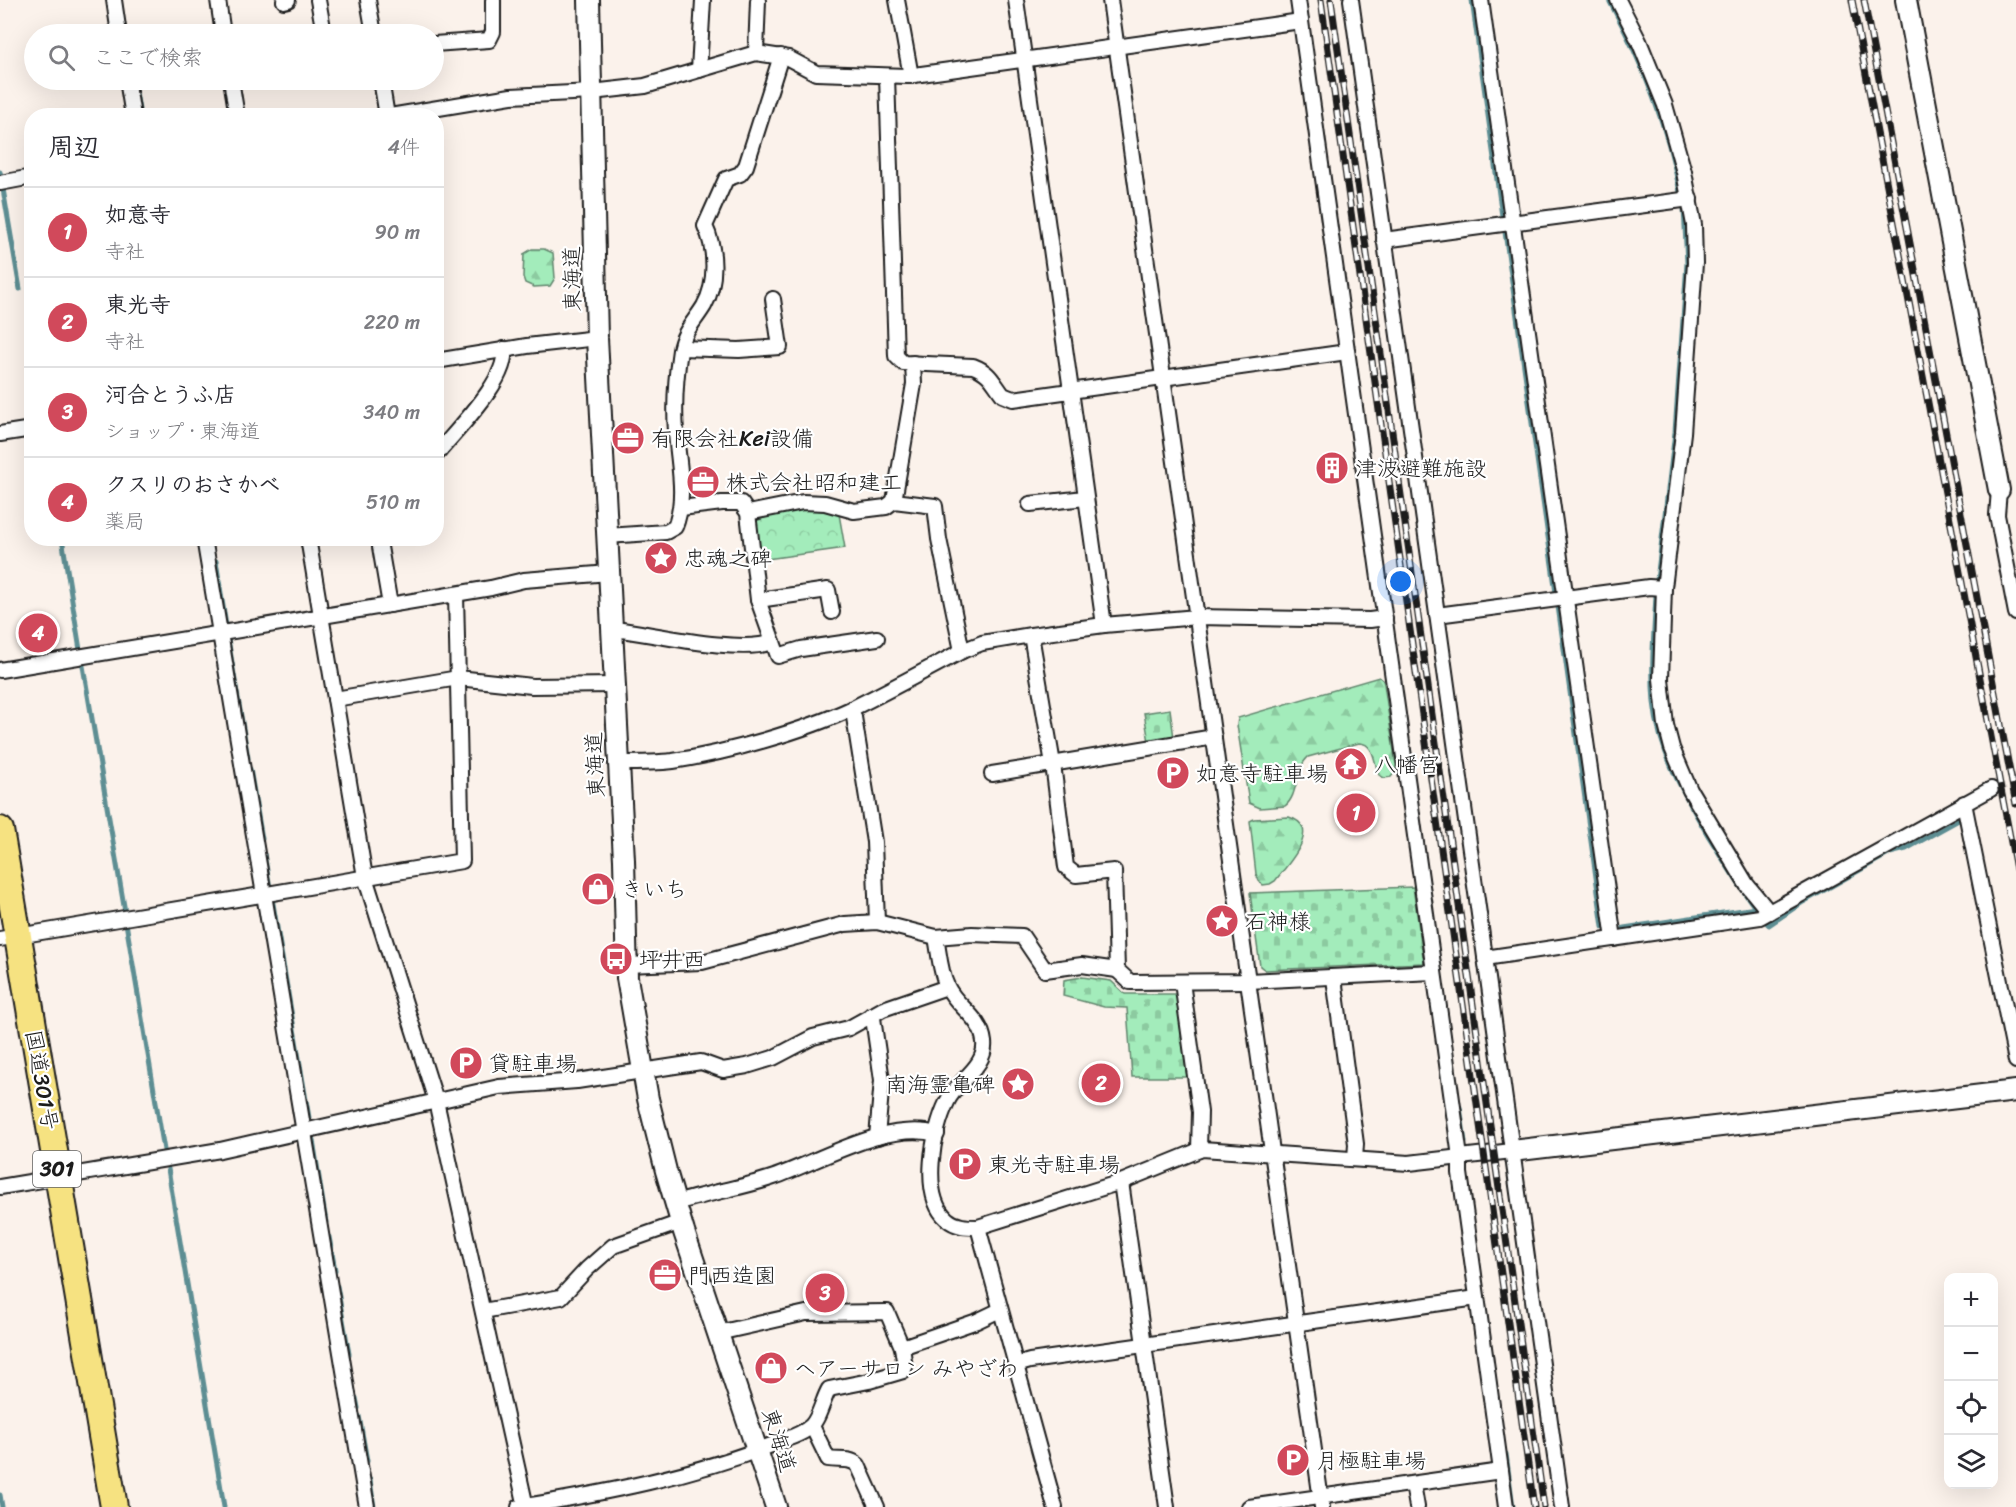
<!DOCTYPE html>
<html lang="ja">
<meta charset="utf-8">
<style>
:root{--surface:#fff;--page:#f2f2f3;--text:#2b2b33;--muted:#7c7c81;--line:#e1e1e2;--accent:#d1495b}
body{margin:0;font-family:Sriracha,"Klee One",sans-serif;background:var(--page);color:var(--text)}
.controls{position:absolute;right:18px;bottom:18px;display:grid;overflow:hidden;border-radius:12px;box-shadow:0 6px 24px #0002}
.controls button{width:54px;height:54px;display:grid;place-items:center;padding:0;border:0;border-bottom:2px solid var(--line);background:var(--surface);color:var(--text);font:30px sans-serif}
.you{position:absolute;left:1401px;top:582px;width:21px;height:21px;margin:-15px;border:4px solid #fff;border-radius:50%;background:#1a73e8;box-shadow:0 0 0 9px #1a73e833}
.badge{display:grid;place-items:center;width:39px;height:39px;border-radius:50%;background:var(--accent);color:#fff;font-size:20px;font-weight:700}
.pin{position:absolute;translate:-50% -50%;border:3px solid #fff;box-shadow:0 2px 6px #0006}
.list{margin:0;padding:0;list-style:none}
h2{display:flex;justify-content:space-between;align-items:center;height:78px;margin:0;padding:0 24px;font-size:26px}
h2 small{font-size:20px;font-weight:400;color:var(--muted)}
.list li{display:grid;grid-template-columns:39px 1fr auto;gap:18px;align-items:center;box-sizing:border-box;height:90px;padding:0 24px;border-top:2px solid var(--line)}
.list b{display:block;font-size:22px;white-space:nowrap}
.list p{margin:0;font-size:20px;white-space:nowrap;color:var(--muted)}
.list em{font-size:20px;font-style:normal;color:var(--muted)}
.icon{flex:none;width:33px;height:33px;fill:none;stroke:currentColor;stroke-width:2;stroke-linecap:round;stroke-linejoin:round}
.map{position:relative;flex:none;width:2016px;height:1507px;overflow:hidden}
.search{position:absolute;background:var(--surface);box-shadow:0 6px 24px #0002;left:24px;top:24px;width:420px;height:66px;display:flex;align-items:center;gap:15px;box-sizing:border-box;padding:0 21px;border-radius:33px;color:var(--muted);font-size:22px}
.panel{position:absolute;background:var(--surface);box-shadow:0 6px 24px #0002;left:24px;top:108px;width:420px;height:438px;border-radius:24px}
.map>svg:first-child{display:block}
</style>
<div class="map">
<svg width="2016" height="1507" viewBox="0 0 2016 1507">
<defs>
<pattern id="forest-firs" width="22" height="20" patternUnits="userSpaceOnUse" patternTransform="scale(1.5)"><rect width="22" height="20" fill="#a3ecbb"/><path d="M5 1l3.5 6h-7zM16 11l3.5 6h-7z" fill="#8ccaa0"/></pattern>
<pattern id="cemetery-stones" width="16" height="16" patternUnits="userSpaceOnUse" patternTransform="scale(1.5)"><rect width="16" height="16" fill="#a3ecbb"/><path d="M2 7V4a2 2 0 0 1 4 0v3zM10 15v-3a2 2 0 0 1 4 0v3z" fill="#8ccaa0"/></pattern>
<pattern id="park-crowns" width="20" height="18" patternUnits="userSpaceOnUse" patternTransform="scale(1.5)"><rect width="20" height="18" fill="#a3ecbb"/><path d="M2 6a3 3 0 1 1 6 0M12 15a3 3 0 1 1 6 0" fill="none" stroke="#8ccaa0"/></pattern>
</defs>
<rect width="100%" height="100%" fill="#fbf2eb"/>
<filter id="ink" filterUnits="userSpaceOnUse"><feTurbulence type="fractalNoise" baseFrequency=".0167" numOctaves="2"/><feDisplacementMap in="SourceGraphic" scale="12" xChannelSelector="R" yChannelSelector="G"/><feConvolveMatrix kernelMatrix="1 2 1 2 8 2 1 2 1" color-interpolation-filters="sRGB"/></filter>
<g filter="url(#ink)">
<g fill="url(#forest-firs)" stroke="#60846c" stroke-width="1.5">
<path d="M532,249H544L553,253L555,278L550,286L534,287L525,283L523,277L524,254Z"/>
<path d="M1379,677L1383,680L1384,684L1396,765L1395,772L1391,777L1384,778L1379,775C1374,764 1375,743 1359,743L1308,757C1294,770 1299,795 1285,806L1260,808L1249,803L1237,725L1238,718Z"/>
<path d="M1289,817C1324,828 1287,865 1275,881L1270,884L1263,885L1259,881L1256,874L1250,821L1254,819Z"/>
</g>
<g fill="url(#cemetery-stones)" stroke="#60846c" stroke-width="1.5">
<path d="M1170,709L1174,738L1149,742L1144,713Z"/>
<path d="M1413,887L1424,963L1265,970L1260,966L1250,893Z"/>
<path d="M1082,977L1111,981L1125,994H1176L1187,1077H1132L1127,1008L1104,1007L1063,996L1064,980Z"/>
</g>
<path fill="url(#park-crowns)" stroke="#60846c" stroke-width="1.5" d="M803,508L824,509L839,514L845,548L760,560L756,521L782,511Z"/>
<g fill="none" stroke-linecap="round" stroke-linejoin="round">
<g stroke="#5d8e93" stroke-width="5">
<path d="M1472,0L1502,216"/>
<path d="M1609,0C1642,61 1667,124 1680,192"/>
<path d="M134,80L140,116"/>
<path d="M0,172L1,176"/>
<path d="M3,189L20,289"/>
<path d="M1505,232L1556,593"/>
<path d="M62,538L80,650"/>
<path d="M216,561L226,626"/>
<path d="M1657,580L1675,432L1687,263L1684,208"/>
<path d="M1656,596C1654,631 1651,667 1654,702C1659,753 1684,794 1709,837C1725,862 1739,887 1757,910"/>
<path d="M1558,606L1603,927"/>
<path d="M228,639L248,758"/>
<path d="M83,666L125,912"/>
<path d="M250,769L262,839"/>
<path d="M264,854L270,888"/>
<path d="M272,898L309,1118"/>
<path d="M126,923L164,1150"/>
<path d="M1767,923L1769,925L1803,902L1890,853L1906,849L1962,818"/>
<path d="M1624,928L1756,908"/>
<path d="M1460,1107L1465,1142"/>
<path d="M313,1140L326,1222"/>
<path d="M168,1169L224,1507"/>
<path d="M329,1237L335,1270"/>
<path d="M337,1286L349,1354"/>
<path d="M356,1398L358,1408"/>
<path d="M359,1416L367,1461"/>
<path d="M1506,1454L1513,1507"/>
<path d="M370,1480L374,1507"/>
<path d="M0,1495L2,1507"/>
</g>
<path stroke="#dad2cc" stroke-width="14" stroke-dasharray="14 7" stroke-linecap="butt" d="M1991,789L2016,776"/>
<defs>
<g id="street">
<path d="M114,0L119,34"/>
<path d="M218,0L223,34"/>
<path d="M318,0L324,33"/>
<path d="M368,0L374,34"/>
<path d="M897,0L911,76"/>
<path d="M1016,0L1104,625"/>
<path d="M1110,0L1322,1507"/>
<path d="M1298,0L1460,1157V1173L1506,1507"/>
<path d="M1351,0L1562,1507"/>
<path d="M1481,0L1614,939"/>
<path d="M1618,0L1639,41L1665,105L1684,172L1694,225L1695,263L1683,433L1664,588L1661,679L1666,725L1672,748L1690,790L1747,885L1769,912"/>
<path d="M284,1L288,0"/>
<path d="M434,44L489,40L493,32V0"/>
<path d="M756,53L758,0"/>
<path d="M699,70L703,0"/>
<path d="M887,76L896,356L903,363L973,366C991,373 992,381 1003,395L1013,399L1347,352"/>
<path d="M127,80L133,116"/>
<path d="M231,80L237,116"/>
<path d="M381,80L387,116"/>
<path d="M390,116L511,96L592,92L645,86L756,53L788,58L816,73L907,76L1301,21"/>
<path d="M0,183L32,177"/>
<path d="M1384,240L1690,199"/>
<path d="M681,348L739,350L780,347L773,299"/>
<path d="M436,361L527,346L597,338"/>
<path d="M0,434L32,429"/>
<path d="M436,455C455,431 509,380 504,349"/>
<path d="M1999,490L1997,515L2016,613"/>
<path d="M894,501L914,384L913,363"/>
<path d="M1030,504L1085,498"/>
<path d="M681,508L722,503H741L748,513L758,600L778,656L801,649L877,638"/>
<path d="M748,513L803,502L825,503L854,511L886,507L894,501L935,506L939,539L962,651"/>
<path d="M607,536L666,532L675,527C687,497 678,463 676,432C674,405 676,376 680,350C683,332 695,321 704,306C717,283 716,249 705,226L726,179L740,174L746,166L781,56"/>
<path d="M204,538L367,1507"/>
<path d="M308,538L365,877L436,1101L526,1507"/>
<path d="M381,538L380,547L390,605"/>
<path d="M758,600L828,590L832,612"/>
<path d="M1437,615L1649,587L1664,588"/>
<path d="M612,630H622C658,635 741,654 773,642"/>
<path d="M1031,635L1053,764L1066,867L1076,875L1114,871L1117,970L1130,982L1248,981L1434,972"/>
<path d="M0,670L491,588L524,580L609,573"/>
<path d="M335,699L458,678L532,686L615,685"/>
<path d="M851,709L854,717L874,842L877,922"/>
<path d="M619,763C637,763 656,763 673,761C727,753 804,731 853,708C890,690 926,670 962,651L982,643L1031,635L1104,625L1197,617L1370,620L1385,618"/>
<path d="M992,774L1214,737"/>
<path d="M1964,803L2016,1061"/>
<path d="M936,937C939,952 940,972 947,986C956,1007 981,1016 984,1042C987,1067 956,1081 947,1102C933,1130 920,1196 947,1219C956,1227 967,1227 978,1227L1121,1182L1202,1149L1409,1163L1512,1151"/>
<path d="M0,939L462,861L456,594"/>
<path d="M1485,958L1760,917L1991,789"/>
<path d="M626,965L702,962L845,924L877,922L936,937L972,934L1022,936L1045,970L1082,965L1117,970"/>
<path d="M1334,978L1356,1144L1355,1159"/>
<path d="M1182,982L1200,1112L1199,1150"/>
<path d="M871,1015L873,1018L882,1080L877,1137"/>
<path d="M1121,1182L1167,1507"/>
<path d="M0,1187L220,1150L499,1087L577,1081L701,1062L723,1070L747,1066L773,1058L813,1037L849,1028L883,1009L947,987"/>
<path d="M676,1203C708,1193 742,1188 774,1177C820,1161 887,1120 937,1134"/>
<path d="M978,1227L1055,1507"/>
<path d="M483,1311L561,1297L587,1269L613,1246L681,1222"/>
<path d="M718,1333L806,1313L887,1312L902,1347"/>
<path d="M1016,1365L1030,1361L1477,1298"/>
<path d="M812,1426L828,1459C839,1461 849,1457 858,1465L877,1507"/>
<path d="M1413,1484L1417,1507"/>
<path d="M519,1507C605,1493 692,1476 774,1444C785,1439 802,1435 811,1426C819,1419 823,1399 829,1389L869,1381L903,1371L905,1367L902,1347L977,1321L1000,1310"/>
<path d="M1249,1507L1501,1471"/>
</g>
<g id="secondary">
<path d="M589,0L597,338L624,860L627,978L648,1099L666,1171L684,1232L776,1507"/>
<path d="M1906,0L1999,490"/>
<path d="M1512,1151L2016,1091"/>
</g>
<path id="highway" d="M0,830L114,1507"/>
</defs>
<use href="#street" stroke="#1c1c1c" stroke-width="18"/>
<use href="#secondary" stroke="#1c1c1c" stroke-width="24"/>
<use href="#highway" stroke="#1c1c1c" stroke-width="30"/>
<use href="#street" stroke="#fff" stroke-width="14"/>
<use href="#secondary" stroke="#fff" stroke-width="20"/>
<use href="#highway" stroke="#f6e281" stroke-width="26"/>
<defs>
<g id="rail">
<path d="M1321,0L1534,1507"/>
<path d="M1331,0L1544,1507"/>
<path d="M1852,0L2016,869"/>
<path d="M1864,0L2016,804"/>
</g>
</defs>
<use href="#rail" stroke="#1c1c1c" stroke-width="7"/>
<use href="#rail" stroke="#fff" stroke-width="4.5" stroke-dasharray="14" stroke-linecap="butt"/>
</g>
</g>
<defs>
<symbol id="office-disc" viewBox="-11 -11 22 22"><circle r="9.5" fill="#d1495b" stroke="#fff"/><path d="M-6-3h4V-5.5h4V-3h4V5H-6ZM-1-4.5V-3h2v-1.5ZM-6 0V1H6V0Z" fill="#fff"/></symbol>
<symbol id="building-disc" viewBox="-11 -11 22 22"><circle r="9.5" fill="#d1495b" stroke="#fff"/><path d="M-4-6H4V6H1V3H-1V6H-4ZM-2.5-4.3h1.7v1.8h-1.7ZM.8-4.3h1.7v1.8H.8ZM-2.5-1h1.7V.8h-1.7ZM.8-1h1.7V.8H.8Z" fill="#fff"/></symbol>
<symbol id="sight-disc" viewBox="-11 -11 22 22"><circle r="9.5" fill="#d1495b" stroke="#fff"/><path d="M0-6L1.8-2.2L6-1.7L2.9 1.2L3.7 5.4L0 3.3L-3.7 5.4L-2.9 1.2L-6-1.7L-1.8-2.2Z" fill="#fff"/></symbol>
<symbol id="temple-disc" viewBox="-11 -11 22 22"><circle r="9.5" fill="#d1495b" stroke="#fff"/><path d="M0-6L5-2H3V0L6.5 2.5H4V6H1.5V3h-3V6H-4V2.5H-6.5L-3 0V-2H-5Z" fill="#fff"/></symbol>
<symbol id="parking-disc" viewBox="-11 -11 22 22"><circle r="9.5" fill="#d1495b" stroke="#fff"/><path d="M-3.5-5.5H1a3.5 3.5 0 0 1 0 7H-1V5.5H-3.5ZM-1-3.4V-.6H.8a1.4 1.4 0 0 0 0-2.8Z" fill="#fff"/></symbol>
<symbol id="shop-disc" viewBox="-11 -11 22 22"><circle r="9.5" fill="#d1495b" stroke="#fff"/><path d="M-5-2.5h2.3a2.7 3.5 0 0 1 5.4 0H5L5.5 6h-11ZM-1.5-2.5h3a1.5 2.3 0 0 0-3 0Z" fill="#fff"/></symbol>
<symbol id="bus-disc" viewBox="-11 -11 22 22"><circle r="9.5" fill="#d1495b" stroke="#fff"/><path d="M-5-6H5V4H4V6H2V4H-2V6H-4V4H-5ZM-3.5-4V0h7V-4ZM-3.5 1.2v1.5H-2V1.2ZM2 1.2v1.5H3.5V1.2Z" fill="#fff"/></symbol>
</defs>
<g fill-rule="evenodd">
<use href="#office-disc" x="609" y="419" width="38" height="38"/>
<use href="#building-disc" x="1313" y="449" width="38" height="38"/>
<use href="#office-disc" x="684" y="463" width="38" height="38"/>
<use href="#sight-disc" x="642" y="539" width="38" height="38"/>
<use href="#temple-disc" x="1332" y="745" width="38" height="38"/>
<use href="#parking-disc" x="1154" y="754" width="38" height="38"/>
<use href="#shop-disc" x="579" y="870" width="38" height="38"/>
<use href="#sight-disc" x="1203" y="902" width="38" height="38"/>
<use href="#bus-disc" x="597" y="940" width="38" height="38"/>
<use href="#parking-disc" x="447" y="1044" width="38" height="38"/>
<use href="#sight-disc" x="999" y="1065" width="38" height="38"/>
<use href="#parking-disc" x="946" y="1145" width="38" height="38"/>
<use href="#office-disc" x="646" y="1256" width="38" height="38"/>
<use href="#shop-disc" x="752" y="1349" width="38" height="38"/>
<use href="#parking-disc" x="1274" y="1441" width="38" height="38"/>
</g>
<g text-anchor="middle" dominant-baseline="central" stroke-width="4.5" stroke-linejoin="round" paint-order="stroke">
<rect fill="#fff" stroke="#606060" stroke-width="1.5" x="33" y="1151" width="48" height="36" rx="4.5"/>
<g font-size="21" font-weight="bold" fill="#1c1c1c">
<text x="57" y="1169">301</text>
</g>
<g font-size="22" fill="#1c1c1c" stroke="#fff">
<text transform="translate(572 279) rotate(-91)">東海道</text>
<text transform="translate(595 765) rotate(-93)">東海道</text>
<text transform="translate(42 1080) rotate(80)">国道301号</text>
<text transform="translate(779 1440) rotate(72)">東海道</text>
</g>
<g font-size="22" fill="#1c1c1c" stroke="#fff" text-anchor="start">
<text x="651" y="438">有限会社Kei設備</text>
<text x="1355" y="468">津波避難施設</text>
<text x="726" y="482">株式会社昭和建工</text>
<text x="684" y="558">忠魂之碑</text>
<text x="1374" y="764">八幡宮</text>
<text x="1196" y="773">如意寺駐車場</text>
<text x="621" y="889">きいち</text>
<text x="1245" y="921">石神様</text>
<text x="639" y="959">坪井西</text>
<text x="489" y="1063">貸駐車場</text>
<text x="995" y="1084" text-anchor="end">南海霊亀碑</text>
<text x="988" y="1164">東光寺駐車場</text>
<text x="688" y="1275">門西造園</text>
<text x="794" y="1368">ヘアーサロン みやざわ</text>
<text x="1316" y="1460">月極駐車場</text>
</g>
</g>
</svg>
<div class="controls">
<button>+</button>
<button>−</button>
<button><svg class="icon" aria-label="locate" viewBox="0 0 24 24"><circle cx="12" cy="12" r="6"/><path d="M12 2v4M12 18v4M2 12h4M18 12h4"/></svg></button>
<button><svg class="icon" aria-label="layers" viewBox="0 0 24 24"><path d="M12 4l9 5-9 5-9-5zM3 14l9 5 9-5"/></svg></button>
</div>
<div class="you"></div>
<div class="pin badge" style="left:1356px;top:813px">1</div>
<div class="pin badge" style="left:1101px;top:1083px">2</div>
<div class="pin badge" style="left:825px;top:1293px">3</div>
<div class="pin badge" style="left:38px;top:633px">4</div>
<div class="search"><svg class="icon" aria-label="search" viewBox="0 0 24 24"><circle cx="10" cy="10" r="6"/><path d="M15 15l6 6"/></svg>ここで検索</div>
<section class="panel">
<h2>周辺<small>4件</small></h2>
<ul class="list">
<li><span class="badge">1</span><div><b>如意寺</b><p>寺社</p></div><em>90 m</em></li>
<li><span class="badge">2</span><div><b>東光寺</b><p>寺社</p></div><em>220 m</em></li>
<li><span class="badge">3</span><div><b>河合とうふ店</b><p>ショップ · 東海道</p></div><em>340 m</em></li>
<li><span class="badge">4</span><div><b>クスリのおさかべ</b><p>薬局</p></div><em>510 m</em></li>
</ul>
</section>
</div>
